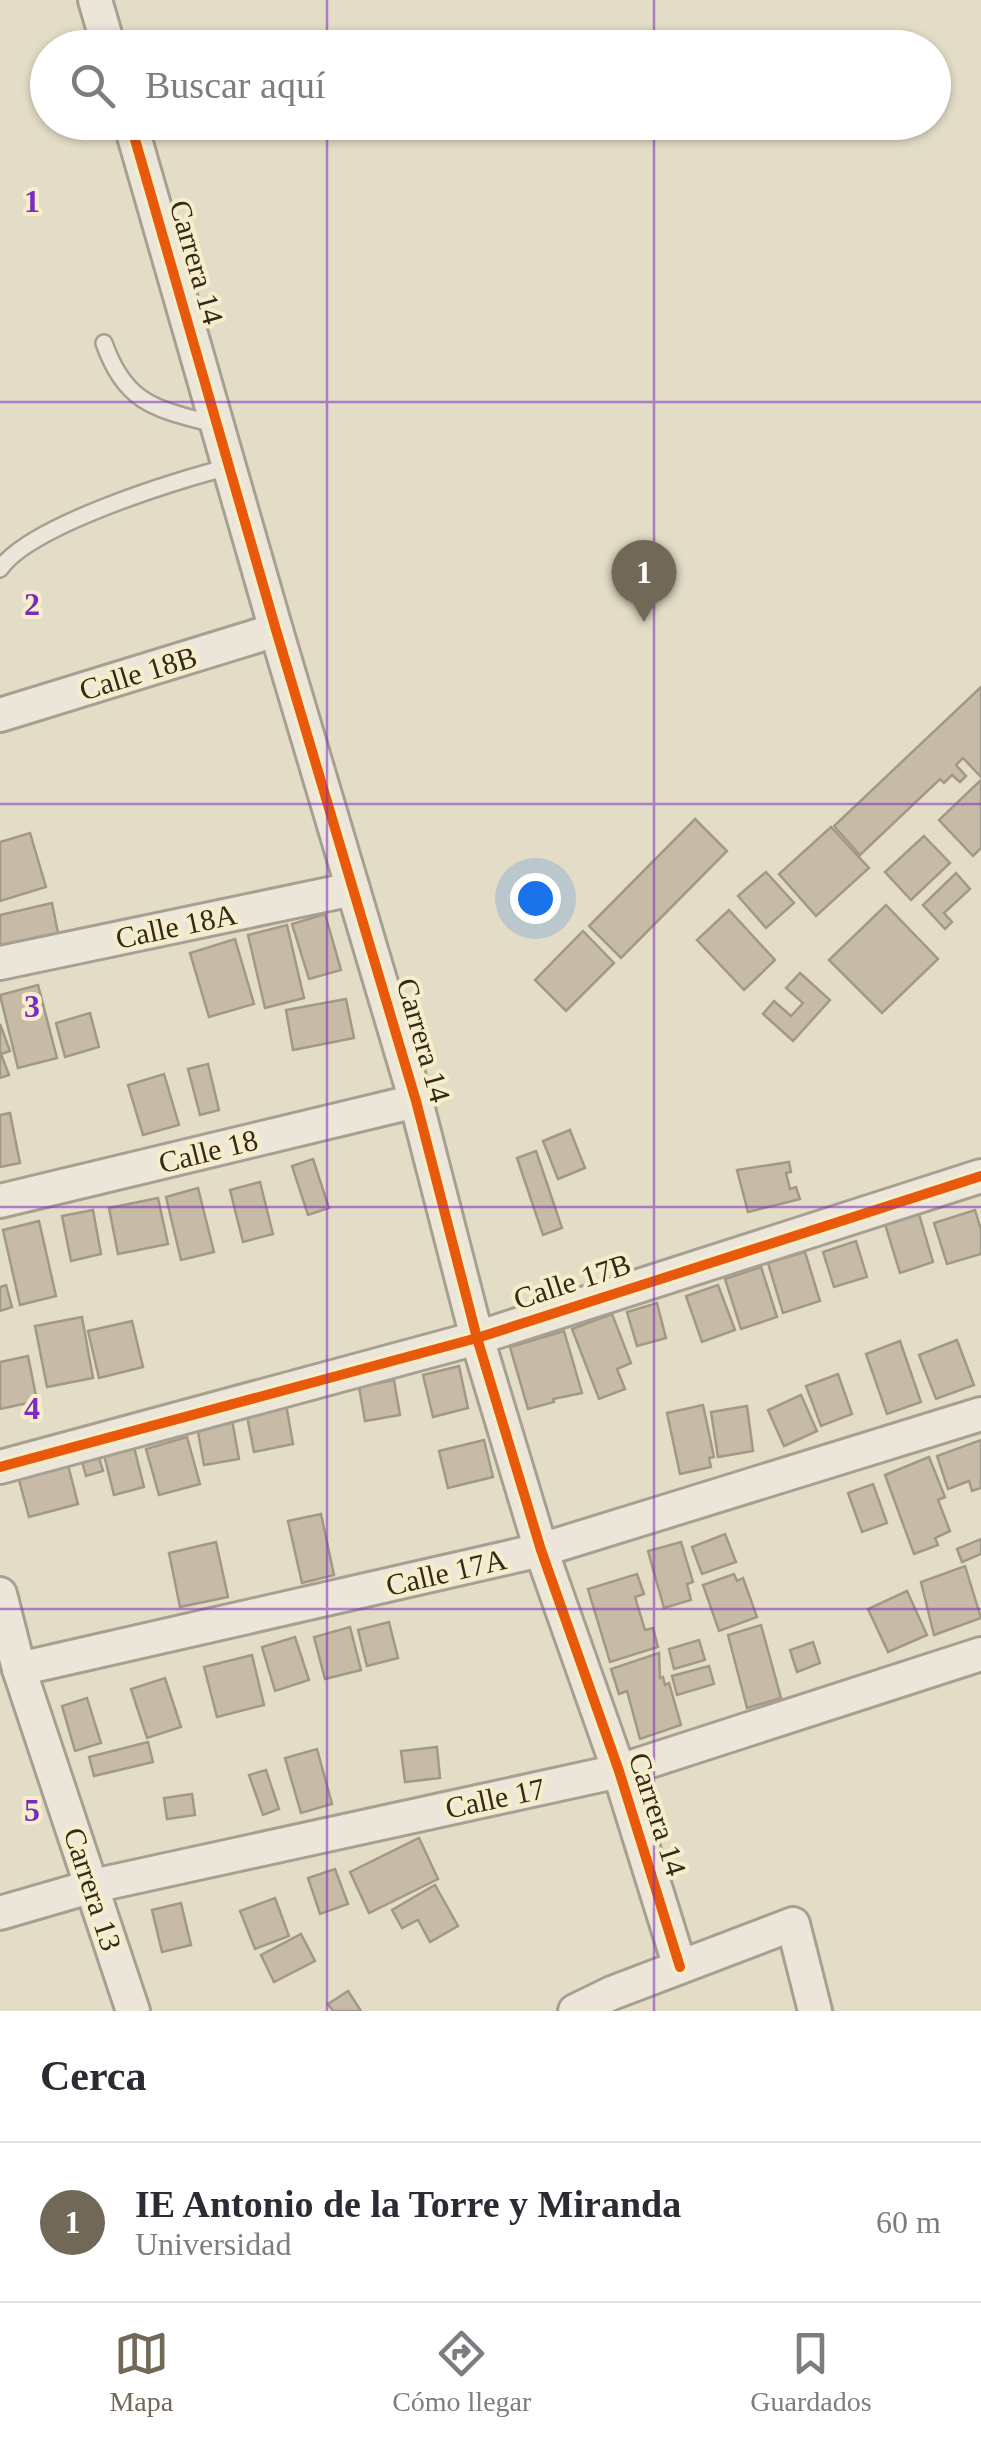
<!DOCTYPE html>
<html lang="es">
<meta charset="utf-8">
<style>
:root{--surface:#fff;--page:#f7f7f7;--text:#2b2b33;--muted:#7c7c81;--line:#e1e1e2;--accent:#716857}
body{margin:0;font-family:Georgia,serif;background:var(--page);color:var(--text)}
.you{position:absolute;left:535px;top:898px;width:35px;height:35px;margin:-25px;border:8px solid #fff;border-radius:50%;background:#1a73e8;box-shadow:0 0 0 15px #1a73e833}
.badge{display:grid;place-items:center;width:65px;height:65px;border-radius:50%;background:var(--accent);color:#fff;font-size:32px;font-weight:700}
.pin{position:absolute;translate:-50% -82px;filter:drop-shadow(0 2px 5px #0008)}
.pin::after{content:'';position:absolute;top:52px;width:35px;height:30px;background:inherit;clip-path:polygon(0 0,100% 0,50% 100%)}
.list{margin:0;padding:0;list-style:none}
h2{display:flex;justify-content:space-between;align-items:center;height:130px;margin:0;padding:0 40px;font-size:42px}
h2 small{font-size:32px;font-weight:400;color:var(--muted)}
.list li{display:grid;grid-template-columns:65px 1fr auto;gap:30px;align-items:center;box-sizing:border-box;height:160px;padding:0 40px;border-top:2px solid var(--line)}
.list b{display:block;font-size:38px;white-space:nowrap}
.list p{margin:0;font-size:32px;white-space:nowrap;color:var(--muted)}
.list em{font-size:32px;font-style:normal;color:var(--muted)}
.icon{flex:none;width:55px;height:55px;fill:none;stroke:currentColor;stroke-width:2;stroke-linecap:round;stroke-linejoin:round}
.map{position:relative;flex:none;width:981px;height:2011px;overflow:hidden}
.search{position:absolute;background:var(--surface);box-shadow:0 2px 8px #0004;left:30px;right:30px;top:30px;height:110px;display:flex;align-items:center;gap:25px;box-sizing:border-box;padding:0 35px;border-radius:55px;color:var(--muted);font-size:38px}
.sheet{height:290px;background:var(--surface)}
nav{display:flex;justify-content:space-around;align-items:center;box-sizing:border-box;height:140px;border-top:2px solid var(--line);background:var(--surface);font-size:28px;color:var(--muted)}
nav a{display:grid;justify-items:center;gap:5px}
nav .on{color:var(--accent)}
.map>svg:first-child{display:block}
</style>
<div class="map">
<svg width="981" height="2011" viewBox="0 0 981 2011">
<rect width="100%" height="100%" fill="#e3ddc7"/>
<g fill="#c7bba8" stroke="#a29887" stroke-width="2.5">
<path d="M981,687V777L963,758L956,765L966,776L960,782L952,775L944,783L940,779L860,855L834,826Z"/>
<path d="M981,780V848L973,856L939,820Z"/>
<path d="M695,819L727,851L621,958L589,926Z"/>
<path d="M831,827L869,868L816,916L779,874Z"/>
<path d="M30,833L46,887L0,901V842Z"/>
<path d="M924,836L950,863L911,900L885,872Z"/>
<path d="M766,872L794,903L766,928L738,896Z"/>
<path d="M956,873L970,889L944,913L952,922L945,929L923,905Z"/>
<path d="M52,903L58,933L0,946V915Z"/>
<path d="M886,905L938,959L882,1013L829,960Z"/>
<path d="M729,910L775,960L744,990L697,940Z"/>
<path d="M325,914L341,970L309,979L292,924Z"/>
<path d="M287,925L304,998L265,1008L248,935Z"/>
<path d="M583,931L614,963L566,1011L535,980Z"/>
<path d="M235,939L254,1004L209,1017L190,953Z"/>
<path d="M800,973L830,1000L793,1041L763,1014L774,1001L791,1016L803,1003L786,988Z"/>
<path d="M38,985L57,1058L18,1068L0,995Z"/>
<path d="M346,999L354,1038L293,1050L286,1010Z"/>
<path d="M90,1013L99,1047L65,1057L56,1023Z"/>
<path d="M0,1024L10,1051L1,1054L9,1075L0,1078Z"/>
<path d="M208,1064L219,1110L200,1115L188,1069Z"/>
<path d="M164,1074L179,1125L143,1135L128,1085Z"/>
<path d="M10,1113L20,1163L0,1167V1115Z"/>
<path d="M570,1130L585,1168L558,1179L543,1141Z"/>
<path d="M536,1151L562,1228L543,1235L517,1158Z"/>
<path d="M313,1159L329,1208L308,1215L292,1166Z"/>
<path d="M789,1162L791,1172L786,1173L790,1189L796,1187L800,1199L748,1212L737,1170Z"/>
<path d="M260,1182L273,1234L243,1242L230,1190Z"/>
<path d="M198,1188L214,1252L181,1260L166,1197Z"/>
<path d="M158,1198L168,1244L118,1254L109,1208Z"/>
<path d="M93,1210L101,1254L71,1261L62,1216Z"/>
<path d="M975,1210L981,1230V1254L947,1264L934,1223Z"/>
<path d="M919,1214L933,1262L900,1273L885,1224Z"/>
<path d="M39,1221L56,1296L20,1305L3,1230Z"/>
<path d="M856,1241L867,1277L834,1287L823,1252Z"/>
<path d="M805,1252L820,1301L783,1313L768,1263Z"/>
<path d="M761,1267L777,1317L741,1329L725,1279Z"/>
<path d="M6,1285L12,1307L0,1311V1287Z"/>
<path d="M718,1285L735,1330L702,1342L686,1296Z"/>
<path d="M657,1303L666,1338L637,1346L627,1312Z"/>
<path d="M612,1314L631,1363L617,1369L625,1389L599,1399L572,1329Z"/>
<path d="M82,1317L93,1378L47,1387L35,1326Z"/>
<path d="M132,1321L143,1367L99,1378L88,1331Z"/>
<path d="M564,1331L582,1393L553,1399L554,1402L528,1409L510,1347Z"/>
<path d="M957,1340L974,1385L936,1399L919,1355Z"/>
<path d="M900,1341L921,1402L887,1414L866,1354Z"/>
<path d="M28,1356L37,1401L0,1409V1362Z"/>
<path d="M459,1366L468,1408L433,1417L423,1375Z"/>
<path d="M838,1374L852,1414L821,1426L806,1386Z"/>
<path d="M394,1380L400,1415L365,1421L359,1387Z"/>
<path d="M801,1395L817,1431L784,1446L768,1410Z"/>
<path d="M286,1404L293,1444L254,1452L246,1411Z"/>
<path d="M703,1405L714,1457L709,1458L711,1467L680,1474L667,1413Z"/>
<path d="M747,1406L753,1451L718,1457L711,1412Z"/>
<path d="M231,1414L239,1459L204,1465L196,1421Z"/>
<path d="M187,1437L200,1484L159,1495L146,1449Z"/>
<path d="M132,1439L144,1487L114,1495L102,1447Z"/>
<path d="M484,1440L493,1477L448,1488L439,1451Z"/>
<path d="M981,1440V1488L972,1491L969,1481L948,1489L937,1456Z"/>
<path d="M96,1448L103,1471L86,1476L80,1454Z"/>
<path d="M66,1457L78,1504L29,1517L16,1469Z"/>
<path d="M929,1457L945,1497L938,1500L950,1531L935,1538L938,1545L914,1554L885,1475Z"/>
<path d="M873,1484L887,1523L862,1532L848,1493Z"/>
<path d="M321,1514L334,1575L302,1583L288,1521Z"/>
<path d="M725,1534L736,1562L702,1574L692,1547Z"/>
<path d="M981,1539V1554L962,1562L957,1549Z"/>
<path d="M216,1542L228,1597L180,1607L169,1553Z"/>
<path d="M681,1542L693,1582L687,1584L691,1600L664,1608L648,1551Z"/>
<path d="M965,1566L981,1618L934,1635L921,1582Z"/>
<path d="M637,1574L644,1594L635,1597L645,1630L653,1628L658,1647L610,1662L588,1589Z"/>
<path d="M734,1574L737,1581L743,1578L757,1617L719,1631L703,1585Z"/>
<path d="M907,1591L927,1635L888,1652L868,1609Z"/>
<path d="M389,1622L398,1658L367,1666L358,1630Z"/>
<path d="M761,1625L781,1698L747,1708L728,1635Z"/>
<path d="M350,1627L361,1670L325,1679L314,1637Z"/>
<path d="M295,1637L309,1680L275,1691L262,1647Z"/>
<path d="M699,1640L705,1660L674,1669L669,1649Z"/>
<path d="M813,1642L820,1663L797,1672L790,1650Z"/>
<path d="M659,1653L660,1678L663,1677L665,1685L669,1683L681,1725L640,1739L627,1691L619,1694L611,1669Z"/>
<path d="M252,1655L264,1705L217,1717L204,1667Z"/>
<path d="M709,1666L714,1684L677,1695L672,1676Z"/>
<path d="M165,1678L181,1727L147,1738L131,1689Z"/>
<path d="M87,1698L101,1743L75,1751L62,1706Z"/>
<path d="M148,1742L153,1762L94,1776L89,1757Z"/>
<path d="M437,1747L440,1778L405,1782L401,1751Z"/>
<path d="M317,1749L332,1804L301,1813L285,1758Z"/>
<path d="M266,1770L279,1809L263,1815L249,1775Z"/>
<path d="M192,1794L195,1815L167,1819L164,1798Z"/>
<path d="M419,1838L438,1879L369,1913L350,1872Z"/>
<path d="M335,1869L348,1904L320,1914L308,1878Z"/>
<path d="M435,1885L458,1926L430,1942L418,1920L402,1928L392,1910Z"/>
<path d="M275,1898L289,1936L255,1949L240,1911Z"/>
<path d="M181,1903L191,1945L162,1952L152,1910Z"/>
<path d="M301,1934L315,1961L274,1982L261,1955Z"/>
<path d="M348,1991L361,2011H333L328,2004Z"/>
</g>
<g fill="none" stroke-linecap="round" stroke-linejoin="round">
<defs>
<g id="service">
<path d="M104,343C126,406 158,409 217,425"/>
<path d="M0,569C29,526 176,480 229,467"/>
</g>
<g id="minor">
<path d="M95,0L109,48"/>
<path d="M130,122L276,630L416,1101L477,1338L541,1550L619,1771L680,1967"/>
<path d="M0,715L276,630"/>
<path d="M0,963L353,889"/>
<path d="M0,1201L416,1101"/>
<path d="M0,1467L477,1338L981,1176"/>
<path d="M0,1594L19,1669L133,2011"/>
<path d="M19,1669L541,1550L981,1414"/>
<path d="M0,1913L93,1886L619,1771L981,1654"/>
<path d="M575,2011L612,1993L793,1924L815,2011"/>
</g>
</defs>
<use href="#service" stroke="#a7a091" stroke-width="20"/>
<use href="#minor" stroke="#a7a091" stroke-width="38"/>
<use href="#service" stroke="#ebe6d9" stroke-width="15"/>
<use href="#minor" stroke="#ebe6d9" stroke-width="32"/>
<defs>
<g id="cycleway">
<path d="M130,122L276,630L416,1101L477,1338L541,1550L619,1771L680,1967"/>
<path d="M0,1467L477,1338L981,1176"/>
</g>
</defs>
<use href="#cycleway" stroke="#f6edca" stroke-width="16"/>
<use href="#cycleway" stroke="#e8590c" stroke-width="10"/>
</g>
<path fill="none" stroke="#7b2cbf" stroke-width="2.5" stroke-opacity="0.55" d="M327,0V48M654,0V48M327,122V2011M654,122V2011M0,402H981M0,804H981M0,1207H981M0,1609H981"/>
<g text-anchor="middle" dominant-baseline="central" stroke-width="8" stroke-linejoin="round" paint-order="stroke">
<g font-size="30" fill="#34291a" stroke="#f6edca">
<text transform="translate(197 262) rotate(74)">Carrera 14</text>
<text transform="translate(138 673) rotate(-17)">Calle 18B</text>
<text transform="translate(176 926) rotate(-12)">Calle 18A</text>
<text transform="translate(424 1040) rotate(74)">Carrera 14</text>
<text transform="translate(208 1151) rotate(-14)">Calle 18</text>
<text transform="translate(572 1281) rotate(-18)">Calle 17B</text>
<text transform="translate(446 1572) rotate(-13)">Calle 17A</text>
<text transform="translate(495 1798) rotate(-12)">Calle 17</text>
<text transform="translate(658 1814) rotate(72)">Carrera 14</text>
<text transform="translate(93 1889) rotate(72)">Carrera 13</text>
</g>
</g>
<g font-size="32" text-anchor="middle" font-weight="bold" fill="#7b2cbf" stroke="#f6edca" stroke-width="8" stroke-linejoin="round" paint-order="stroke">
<text x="32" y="212">1</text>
<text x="32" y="615">2</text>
<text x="32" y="1017">3</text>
<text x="32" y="1419">4</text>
<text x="32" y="1821">5</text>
</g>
</svg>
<div class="you"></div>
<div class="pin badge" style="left:644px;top:622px">1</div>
<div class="search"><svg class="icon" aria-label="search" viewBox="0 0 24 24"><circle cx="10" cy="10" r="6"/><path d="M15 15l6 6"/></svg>Buscar aquí</div>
</div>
<section class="sheet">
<h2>Cerca<small></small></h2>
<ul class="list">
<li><span class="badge">1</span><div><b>IE Antonio de la Torre y Miranda</b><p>Universidad</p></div><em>60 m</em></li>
</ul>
</section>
<nav>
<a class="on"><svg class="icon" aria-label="map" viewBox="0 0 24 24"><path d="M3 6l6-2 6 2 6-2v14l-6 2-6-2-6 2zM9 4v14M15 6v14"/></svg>Mapa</a>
<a><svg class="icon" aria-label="directions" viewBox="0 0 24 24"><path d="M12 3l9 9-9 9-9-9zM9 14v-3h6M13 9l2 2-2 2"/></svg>Cómo llegar</a>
<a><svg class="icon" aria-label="saved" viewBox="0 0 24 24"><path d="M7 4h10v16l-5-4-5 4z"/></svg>Guardados</a>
</nav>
